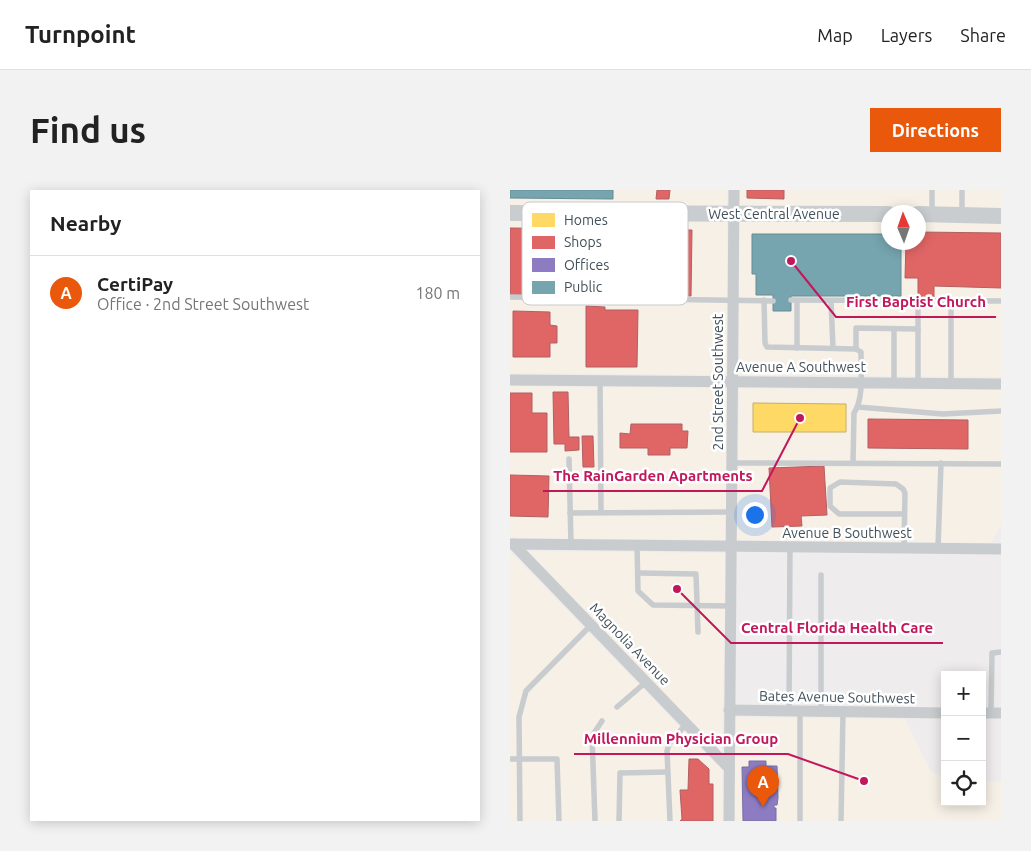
<!DOCTYPE html>
<meta charset="utf-8">
<style>
:root{--surface:#fff;--page:#f2f2f2;--text:#222;--muted:#767676;--line:#e0e0e0;--accent:#ea580c}
body{margin:0;font-family:Ubuntu,sans-serif;background:var(--page);color:var(--text)}
.controls{position:absolute;right:15px;bottom:15px;display:grid;overflow:hidden;border-radius:0px;box-shadow:0 2px 12px #0003}
.controls button{width:45px;height:45px;display:grid;place-items:center;padding:0;border:0;border-bottom:1px solid var(--line);background:var(--surface);color:var(--text);font:25px sans-serif}
.compass{position:absolute;left:371px;top:15px;width:45px;height:45px;border-radius:50%;background:var(--surface);box-shadow:0 2px 12px #0003;rotate:358deg}
.you{position:absolute;left:244px;top:324px;width:18px;height:18px;margin:-12px;border:4px solid #fff;border-radius:50%;background:#1a73e8;box-shadow:0 0 0 8px #1a73e833}
.badge{display:grid;place-items:center;width:32px;height:32px;border-radius:50%;background:var(--accent);color:#fff;font-size:16px;font-weight:700}
.pin{position:absolute;translate:-50% -41px;filter:drop-shadow(0 1px 2px #0008)}
.pin::after{content:'';position:absolute;top:26px;width:18px;height:15px;background:inherit;clip-path:polygon(0 0,100% 0,50% 100%)}
.list{margin:0;padding:0;list-style:none}
h2{display:flex;justify-content:space-between;align-items:center;height:65px;margin:0;padding:0 20px;font-size:21px}
h2 small{font-size:16px;font-weight:400;color:var(--muted)}
.list li{display:grid;grid-template-columns:32px 1fr auto;gap:15px;align-items:center;box-sizing:border-box;height:75px;padding:0 20px;border-top:1px solid var(--line)}
.list b{display:block;font-size:19px;white-space:nowrap}
.list p{margin:0;font-size:16px;white-space:nowrap;color:var(--muted)}
.list em{font-size:16px;font-style:normal;color:var(--muted)}
.icon{flex:none;width:28px;height:28px;fill:none;stroke:currentColor;stroke-width:2;stroke-linecap:round;stroke-linejoin:round}
.map{position:relative;flex:none;width:491px;height:631px;overflow:hidden;border-radius:0px}
header{display:flex;align-items:center;gap:30px;box-sizing:border-box;height:70px;padding:0 25px;background:var(--surface);border-bottom:1px solid var(--line)}
header strong{font-size:24px}
nav{display:flex;gap:28px;margin-inline-start:auto;font-size:18px}
.intro{display:flex;align-items:center;justify-content:space-between;box-sizing:border-box;height:120px;padding:0 30px}
h1{margin:0;font-size:35px}
.button{padding:12px 22px;border-radius:0px;background:var(--accent);color:#fff;font-size:18px;font-weight:700}
main{display:flex;gap:30px;padding:0 30px}
aside{flex:1;background:var(--surface);border-radius:0px;box-shadow:0 2px 12px #0003}
.map>svg:first-child{display:block}
</style>
<header>
<strong>Turnpoint</strong>
<nav><a>Map</a><a>Layers</a><a>Share</a></nav>
</header>
<div class="intro"><h1>Find us</h1><a class="button">Directions</a></div>
<main>
<aside>
<h2>Nearby<small></small></h2>
<ul class="list">
<li><span class="badge">A</span><div><b>CertiPay</b><p>Office · 2nd Street Southwest</p></div><em>180 m</em></li>
</ul>
</aside>
<div class="map">
<svg width="491" height="631" viewBox="0 0 491 631">
<rect width="100%" height="100%" fill="#eeecec"/>
<g fill="#f6f0e6">
<path d="M0,0H218L217,17H0Z"/>
<path d="M230,0H491V19L229,17Z"/>
<path d="M0,30H217L218,185L0,183Z"/>
<path d="M229,30L378,31V52H408L409,31L491,32V187L229,185Z"/>
<path d="M0,196L218,198L216,350L0,348Z"/>
<path d="M229,198L491,200V335L481,353L227,350Z"/>
<path d="M0,361L212,580L213,631H0Z"/>
<path d="M18,361L216,363L212,563Z"/>
<path d="M224,527L395,529L420,580L435,589V612H472V592L491,591V631H225Z"/>
</g>
<path fill="#ffd966" stroke="#c6b062" d="M243,213L336,214V242H243Z"/>
<g fill="#e06666" stroke="#b15f62">
<path d="M147,0H160L159,9H146Z"/>
<path d="M237,0H274V9L237,8Z"/>
<path d="M0,38L182,40L181,106L140,104V92H102V104L76,103V89L52,88V96L27,95V105H0Z"/>
<path d="M408,42L491,43V98L424,96V107H408V88H395L396,52H408Z"/>
<path d="M76,116L95,117V120H128L127,177H76Z"/>
<path d="M3,121L40,122V135L47,136V153H40V167H3Z"/>
<path d="M43,202H58L59,247H69V260L55,261V254H44Z"/>
<path d="M0,203H22V223H37V262H0Z"/>
<path d="M358,229L458,230V259L358,258Z"/>
<path d="M121,234H172V241H178L177,258H160V265H138V258H110V243L120,244Z"/>
<path d="M72,246H83L84,277H73Z"/>
<path d="M314,276L317,325L291,326L292,336L262,337L259,278Z"/>
<path d="M0,285L39,286L38,327L0,326Z"/>
<path d="M179,569H188L199,579V594H203V631H170L172,629L170,600H178Z"/>
</g>
<path fill="#8e7cc3" stroke="#776fa4" d="M239,571H256V576H267L268,608L267,615H264V618H266V631H233L232,577H239Z"/>
<g fill="#76a5af" stroke="#668c96">
<path d="M0,0H103V9L0,8Z"/>
<path d="M242,44H378V52H391V106H281V121H263V105H246V84H242Z"/>
</g>
<g fill="none" stroke-linecap="round" stroke-linejoin="round">
<g stroke="#c8ccce" stroke-width="5.5">
<path d="M452,0V23"/>
<path d="M422,23V0"/>
<path d="M0,107L263,111"/>
<path d="M254,110L255,153L257,157L346,159L351,162C351,179 354,209 344,223L343,273"/>
<path d="M281,110L491,111"/>
<path d="M287,111V158"/>
<path d="M321,111L323,158"/>
<path d="M408,111V193"/>
<path d="M384,139V193"/>
<path d="M346,159V138L408,139"/>
<path d="M90,190L91,322"/>
<path d="M441,193V111"/>
<path d="M348,217L433,224L491,221"/>
<path d="M59,269L61,354"/>
<path d="M222,273L491,274"/>
<path d="M91,289H222"/>
<path d="M60,323L222,322"/>
<path d="M127,355L128,401L143,415L221,416"/>
<path d="M394,358L395,303L393,299L386,294L330,292L320,298V316L329,324H394"/>
<path d="M428,358L431,273"/>
<path d="M128,383L186,384L188,442"/>
<path d="M311,385V522"/>
<path d="M107,517L136,492"/>
<path d="M279,522L280,357"/>
<path d="M481,523L482,463L491,462"/>
<path d="M0,569H47L49,631"/>
<path d="M10,631L9,527L16,501L81,435"/>
<path d="M85,631L82,546L92,531"/>
<path d="M109,631L110,583L157,582"/>
<path d="M160,631L157,561L159,554L176,534"/>
<path d="M290,631V522"/>
<path d="M331,631L333,522"/>
</g>
<g stroke="#c8ccce" stroke-width="11">
<path d="M0,190L491,194"/>
<path d="M0,354H3L218,577"/>
<path d="M3,354L491,359"/>
<path d="M219,520L435,523"/>
<path d="M472,523H491"/>
<path d="M219,631L224,0"/>
</g>
<g stroke="#c9cdd0" stroke-width="16">
<path d="M0,23L378,24"/>
<path d="M408,24L491,26"/>
</g>
</g>
<g text-anchor="middle" dominant-baseline="central" stroke-width="5" stroke-linejoin="round" paint-order="stroke">
<g font-size="14" fill="#42505a" stroke="#fff">
<text x="264" y="24">West Central Avenue</text>
<text x="291" y="177">Avenue A Southwest</text>
<text transform="translate(208 192) rotate(-90)">2nd Street Southwest</text>
<text x="337" y="343">Avenue B Southwest</text>
<text transform="translate(120 454) rotate(46)">Magnolia Avenue</text>
<text transform="translate(327 507) rotate(1)">Bates Avenue Southwest</text>
</g>
</g>
<rect x="12" y="12" width="166" height="103" rx="8" fill="#fff" stroke="#c6cace" stroke-width="1"/>
<rect x="22" y="23" width="23" height="14" fill="#ffd966"/>
<rect x="22" y="46" width="23" height="13" fill="#e06666"/>
<rect x="22" y="68" width="23" height="14" fill="#8e7cc3"/>
<rect x="22" y="91" width="23" height="13" fill="#76a5af"/>
<g font-size="14" fill="#42505a">
<text x="54" y="35">Homes</text>
<text x="54" y="57">Shops</text>
<text x="54" y="80">Offices</text>
<text x="54" y="102">Public</text>
</g>
<path fill="none" stroke="#c2185b" stroke-width="2" d="M281 71L326 127H486M290 228L252 301H33M167 399L221 453H433M354 591L278 564H64"/>
<g fill="#c2185b" stroke="#fff" stroke-width="2">
<circle cx="281" cy="71" r="5"/>
<circle cx="290" cy="228" r="5"/>
<circle cx="167" cy="399" r="5"/>
<circle cx="354" cy="591" r="5"/>
</g>
<g font-size="15" text-anchor="middle" font-weight="bold" fill="#c2185b" stroke="#fff" stroke-width="5" stroke-linejoin="round" paint-order="stroke">
<text x="406" y="117">First Baptist Church</text>
<text x="143" y="291">The RainGarden Apartments</text>
<text x="327" y="443">Central Florida Health Care</text>
<text x="171" y="554">Millennium Physician Group</text>
</g>
</svg>
<div class="controls">
<button>+</button>
<button>−</button>
<button><svg class="icon" aria-label="locate" viewBox="0 0 24 24"><circle cx="12" cy="12" r="6"/><path d="M12 2v4M12 18v4M2 12h4M18 12h4"/></svg></button>
</div>
<svg class="compass" viewBox="-18 -18 36 36"><path d="M0-13l5 13h-10z" fill="#e53935"/><path d="M0 13l5-13h-10z" fill="#767676"/></svg>
<div class="you"></div>
<div class="pin badge" style="left:253px;top:617px">A</div>
</div>
</main>
